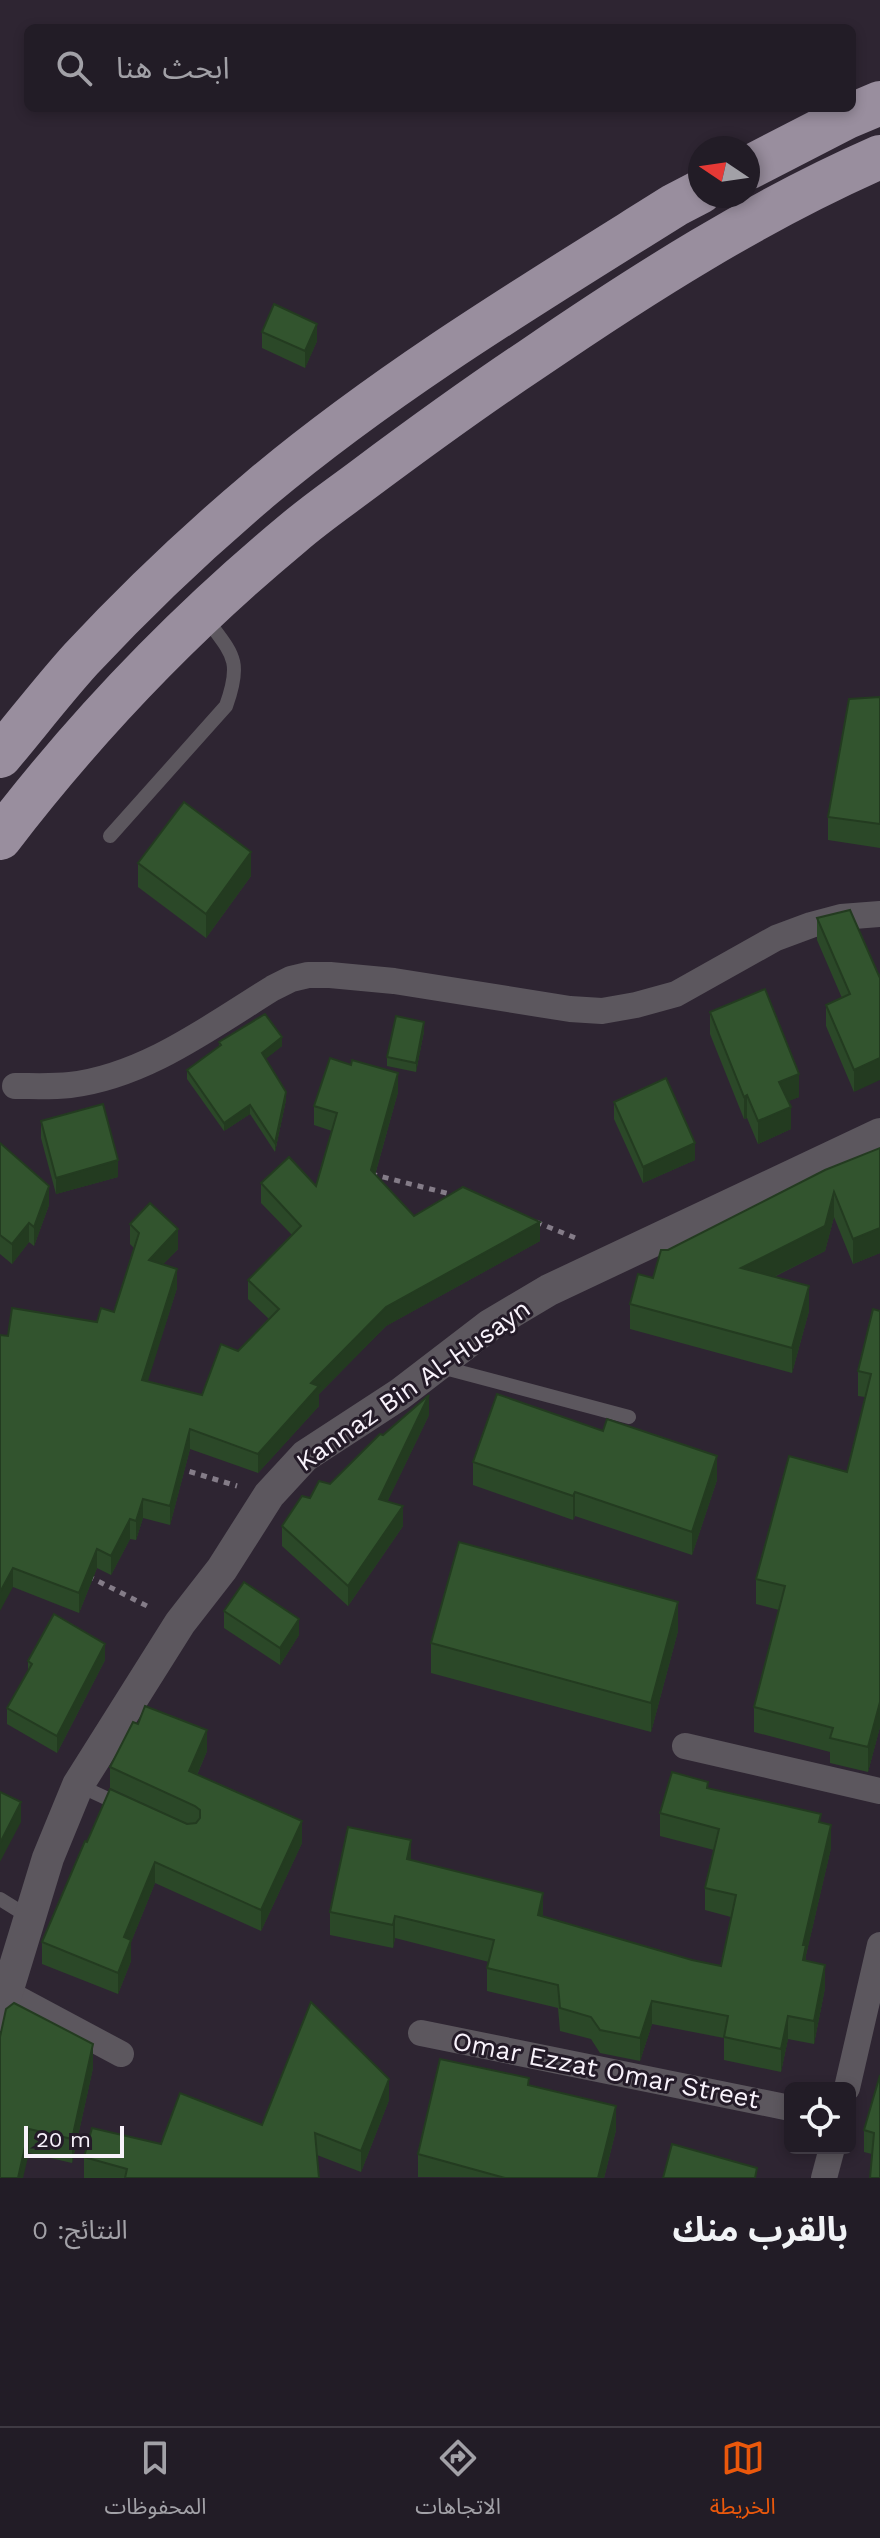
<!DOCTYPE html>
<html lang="ar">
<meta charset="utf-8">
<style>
:root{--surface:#221c26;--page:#2e2932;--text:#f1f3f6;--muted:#a2a1a7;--line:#3f3a43;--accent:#ea580c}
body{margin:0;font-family:"Work Sans","Noto Sans Arabic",sans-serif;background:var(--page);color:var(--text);direction:rtl}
.controls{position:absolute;right:24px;bottom:24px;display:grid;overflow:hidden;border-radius:12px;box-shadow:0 4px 12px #0003}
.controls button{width:72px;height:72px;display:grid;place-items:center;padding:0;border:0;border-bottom:2px solid var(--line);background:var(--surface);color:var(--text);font:40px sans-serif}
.compass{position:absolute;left:688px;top:136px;width:72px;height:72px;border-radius:50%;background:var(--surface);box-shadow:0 4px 12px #0003;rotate:283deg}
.scale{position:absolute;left:24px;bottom:20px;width:100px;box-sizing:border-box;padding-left:8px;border:4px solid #f8f2fb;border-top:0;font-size:22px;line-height:28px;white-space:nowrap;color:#f8f2fb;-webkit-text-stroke:6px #241b28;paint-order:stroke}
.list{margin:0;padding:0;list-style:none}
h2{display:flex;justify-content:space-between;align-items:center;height:104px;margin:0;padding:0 32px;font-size:34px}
h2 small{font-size:26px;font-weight:400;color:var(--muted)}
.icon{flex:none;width:44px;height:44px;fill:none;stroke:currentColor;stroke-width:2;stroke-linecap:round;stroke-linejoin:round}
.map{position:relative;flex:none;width:880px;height:2178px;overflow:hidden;direction:ltr}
.search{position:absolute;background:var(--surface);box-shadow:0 4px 12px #0003;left:24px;right:24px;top:24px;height:88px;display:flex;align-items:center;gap:20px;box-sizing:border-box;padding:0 28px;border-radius:12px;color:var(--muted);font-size:30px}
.sheet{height:248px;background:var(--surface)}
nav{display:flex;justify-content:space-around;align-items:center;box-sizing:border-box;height:112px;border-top:2px solid var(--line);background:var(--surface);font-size:22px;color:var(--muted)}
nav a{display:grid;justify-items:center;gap:4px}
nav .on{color:var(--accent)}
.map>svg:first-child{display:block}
</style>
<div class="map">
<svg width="880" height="2178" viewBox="0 0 880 2178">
<rect width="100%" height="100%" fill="#2e2532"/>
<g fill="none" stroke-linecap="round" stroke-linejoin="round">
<g stroke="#847c88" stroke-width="5" stroke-dasharray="6 6" stroke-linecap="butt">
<path d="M371,1174L454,1195"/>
<path d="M536,1222L578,1239"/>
<path d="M178,1468L237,1486"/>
<path d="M88,1576L151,1608"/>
</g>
<g stroke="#5c575e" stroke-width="14">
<path d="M110,836L226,706C243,659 232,654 205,617"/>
<path d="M441,1367L629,1417"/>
<path d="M78,1785L121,1805"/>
<path d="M0,1899L29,1917"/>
</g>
<g stroke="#5c575e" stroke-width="26">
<path d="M15,1086C33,1086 52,1087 70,1085C145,1076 210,1027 273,988L291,979L308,975H330L394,981L570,1009L602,1011L636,1005L676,994L776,938L811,925L841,917L880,914"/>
<path d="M685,1746L880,1791"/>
<path d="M7,1993L121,2054"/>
<path d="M421,2033L790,2108"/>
<path d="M847,2088L880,1945"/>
<path d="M824,2178L832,2148"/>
</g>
<path stroke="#5c575e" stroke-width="32" d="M0,2015L48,1858L78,1785L180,1623L222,1569L269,1495L305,1456L400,1394L490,1325L549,1290L880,1134"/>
<g stroke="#998e9e" stroke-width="44">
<path d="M748,168L847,117L880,103"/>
<path d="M0,756C27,724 53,690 81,659C137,599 198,541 261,488C390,380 533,294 675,205L700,192"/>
<path d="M0,838C85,727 185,623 292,534C315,514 340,497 364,479C419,438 474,398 531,360C642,284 757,211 880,157"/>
</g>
</g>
<g fill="#2b4828">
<path d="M262,332L317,341L305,368L262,348Z"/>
<path d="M880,697V848L828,840V817Z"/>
<path d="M138,863L251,876L206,938L138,887Z"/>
<path d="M817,918L879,976L854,1092L826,1026V1005L842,998L817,940Z"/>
<path d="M710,1012L799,1097L788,1101L791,1129L758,1144L747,1118L744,1119L710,1034Z"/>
<path d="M424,1031L416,1072L387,1066V1057Z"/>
<path d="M219,1042L282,1046L265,1059L286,1100L275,1152L250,1114L224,1131L187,1079V1070L219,1046Z"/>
<path d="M398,1092L375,1175L414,1216L540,1241L386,1326L319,1394V1406L258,1473L190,1449L170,1525L143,1518L136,1540L130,1539L111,1575L97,1568L79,1613L13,1587L8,1336L97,1322L114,1312L134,1248L130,1244V1224L178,1249L163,1264L177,1288L147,1382L202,1395L238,1351L269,1319L248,1299V1280L292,1235L261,1203V1183L316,1186L332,1131L314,1125V1106Z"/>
<path d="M614,1102L695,1160L643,1183L614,1119Z"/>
<path d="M41,1121L118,1177L56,1194L41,1138Z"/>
<path d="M0,1143L49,1205L34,1246L29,1242L12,1264L0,1254Z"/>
<path d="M880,1148V1253L853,1264L834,1217L825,1251L774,1277L809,1311L792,1373L630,1329V1304L653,1278L668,1250Z"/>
<path d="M880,1311V1727L868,1772L830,1763V1752L754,1732V1707L779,1610L756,1604V1579L847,1472L865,1397L858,1396V1371Z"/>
<path d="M429,1415L387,1502L403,1526L348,1606L282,1546V1526L310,1498L330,1484L383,1435Z"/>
<path d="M473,1462L717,1480L692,1555L575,1516L573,1520L473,1485Z"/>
<path d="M224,1611L299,1635L280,1665L224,1628Z"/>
<path d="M678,1631L651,1732L431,1673V1643Z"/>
<path d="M105,1660L57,1753L7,1724V1708L28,1672V1661Z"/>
<path d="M207,1751L197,1775L302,1843L261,1931L155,1883L131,1942V1961L118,1994L42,1964V1942L87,1842L188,1824L110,1788V1767Z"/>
<path d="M708,1788L821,1823L831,1848L806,1955V1961L825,1988L814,2044L788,2039L781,2072L724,2060V2038L652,2024L640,2061L600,2053L591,2039L560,2031L558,2008L487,1991V1968L489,1962L395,1938L393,1948L330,1935V1912L411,1860L543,1916L692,1960L721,1966L731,1917L705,1910V1888L714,1850L660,1836V1813Z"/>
<path d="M0,2037L93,2068L72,2163L29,2153Z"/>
<path d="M880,2075L872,2154L864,2152V2130Z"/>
<path d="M529,2085L616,2130L604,2178L418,2177V2154Z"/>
<path d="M389,2100L361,2172L317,2155L319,2178H84V2157L262,2125Z"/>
</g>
<g fill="#233b20">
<path d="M317,324V341L305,368V351Z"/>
<path d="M251,852V876L206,938V914Z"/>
<path d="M424,1022V1031L416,1072V1063Z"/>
<path d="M282,1037V1046L262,1062V1053Z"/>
<path d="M880,1058V1080L854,1092V1070Z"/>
<path d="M398,1073V1092L371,1189V1170Z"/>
<path d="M799,1074V1097L779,1105V1082Z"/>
<path d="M286,1092V1100L275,1152V1143Z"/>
<path d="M747,1095V1118L744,1119V1097Z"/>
<path d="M250,1105V1114L224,1131V1123Z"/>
<path d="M791,1107V1129L758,1144V1121Z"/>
<path d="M695,1143V1160L643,1183V1167Z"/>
<path d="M118,1160V1177L56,1194V1178Z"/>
<path d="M49,1186V1205L34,1246V1227Z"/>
<path d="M834,1192V1217L825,1251L741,1293V1268Z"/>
<path d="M540,1222V1241L386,1326L319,1394V1406L258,1473V1454L311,1383L386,1307Z"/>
<path d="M29,1223V1242L12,1264V1244Z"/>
<path d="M880,1228V1253L853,1264V1239Z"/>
<path d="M178,1229V1249L149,1279V1260Z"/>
<path d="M177,1269V1288L142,1400V1380Z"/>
<path d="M809,1286V1311L792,1373V1348Z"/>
<path d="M429,1395V1415L379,1519V1499Z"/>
<path d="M190,1429V1449L170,1525V1506Z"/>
<path d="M717,1456V1480L692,1555V1532Z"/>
<path d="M575,1492V1516L573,1520V1496Z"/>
<path d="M143,1499V1518L136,1540V1521Z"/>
<path d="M403,1506V1526L348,1606V1586Z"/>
<path d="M130,1519V1539L111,1575V1556Z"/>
<path d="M97,1549V1568L79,1613V1593Z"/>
<path d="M13,1568V1587L0,1611V1592Z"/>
<path d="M678,1602V1631L651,1732V1703Z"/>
<path d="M299,1619V1635L280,1665V1648Z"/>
<path d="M105,1644V1660L57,1753V1736Z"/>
<path d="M880,1702V1727L868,1772V1747Z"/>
<path d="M207,1730V1751L189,1793V1771Z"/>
<path d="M21,1802V1822L0,1862V1843Z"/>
<path d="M302,1821V1843L261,1931V1910Z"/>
<path d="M831,1825V1848L806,1955V1968L803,1983V1945Z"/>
<path d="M411,1840V1863L407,1859Z"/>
<path d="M155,1862V1883L131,1942V1961L118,1994V1973L124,1937Z"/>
<path d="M543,1893V1916L538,1915Z"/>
<path d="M395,1916V1938L393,1948V1925Z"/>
<path d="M825,1965V1988L814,2044V2021Z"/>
<path d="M652,2001V2024L640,2061V2038Z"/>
<path d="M788,2016V2039L781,2072V2049Z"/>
<path d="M93,2044V2068L72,2163V2139Z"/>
<path d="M389,2079V2100L361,2172V2151Z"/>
<path d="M616,2106V2130L604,2178H598Z"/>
<path d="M29,2129V2153L23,2178H18Z"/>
</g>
<g fill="#32542e" stroke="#233b20" stroke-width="2">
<path d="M274,304L317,324L305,351L262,332Z"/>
<path d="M880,697V824L828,817L849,699Z"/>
<path d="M184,802L251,852L206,914L138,863Z"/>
<path d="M850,910L879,976L880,975V1058L854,1070L826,1005L850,994L817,918Z"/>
<path d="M765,989L799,1074L779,1082L791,1107L758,1121L747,1095L744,1097L710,1012Z"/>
<path d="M265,1014L282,1037L262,1053L286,1092L275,1143L250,1105L224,1123L187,1070L221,1045L219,1042Z"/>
<path d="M396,1016L424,1022L416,1063L387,1057Z"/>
<path d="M330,1058L351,1065L352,1060L398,1073L371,1170L414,1216L463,1187L540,1222L386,1307L311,1383L319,1386L258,1454L190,1429L170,1506L143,1499L136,1521L130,1519L111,1556L97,1549L79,1593L13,1568L0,1592V1335L8,1336L12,1308L97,1322L101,1308L114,1312L139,1233L130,1224L150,1203L178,1229L149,1260L177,1269L142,1380L202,1395L221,1344L238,1351L279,1309L248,1280L301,1226L261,1183L289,1157L316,1186L337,1113L314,1106Z"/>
<path d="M666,1078L695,1143L643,1167L614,1102Z"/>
<path d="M103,1104L118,1160L56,1178L41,1121Z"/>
<path d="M0,1143L49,1186L34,1227L29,1223L12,1244L0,1235Z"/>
<path d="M880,1148V1228L853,1239L834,1192L825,1226L741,1268L809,1286L792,1348L630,1304L638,1274L653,1278L661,1250H668L825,1170Z"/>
<path d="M873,1309L880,1311V1702L868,1747L830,1738L833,1728L754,1707L785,1586L756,1579L789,1456L847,1472L871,1374L858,1371Z"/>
<path d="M497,1394L603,1431L607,1419L717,1456L692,1532L575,1492L573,1496L473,1462Z"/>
<path d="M429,1395L379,1499L403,1506L348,1586L282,1526L302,1496L310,1498L319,1481L330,1484L380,1434L383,1435Z"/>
<path d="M459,1542L678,1602L651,1703L431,1643Z"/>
<path d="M244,1582L299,1619L280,1648L224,1611Z"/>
<path d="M54,1614L105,1644L57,1736L7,1708L32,1664L28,1661Z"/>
<path d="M145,1706L207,1730L189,1771L302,1821L261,1910L155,1862L124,1937L131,1940L118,1973L42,1942L85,1841L87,1842L110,1789L187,1824L196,1823L200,1818V1810L195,1806L110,1767L133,1722L138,1724Z"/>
<path d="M672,1772L708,1782L707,1788L821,1814L819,1822L831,1825L803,1945H806L803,1960L825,1965L814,2021L788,2016L781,2049L724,2037L728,2016L652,2001L640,2038L600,2030L591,2017L560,2008L558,1985L487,1968L494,1940L395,1916L393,1925L330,1912L348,1827L411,1840L407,1859L543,1893L538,1915L692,1960L721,1966L736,1895L705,1888L719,1829L660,1813Z"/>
<path d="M0,1792L21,1802L0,1843Z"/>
<path d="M311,2002L389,2079L361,2151L315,2133L319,2178H125L127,2169L84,2157L92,2128L161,2144L180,2093L262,2125Z"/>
<path d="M14,2003L93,2044L72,2139L29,2129L18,2178H0V2037L6,2009Z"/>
<path d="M440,2059L529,2078L528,2085L616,2106L598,2178H505L418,2154Z"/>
<path d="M880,2075V2178H870L874,2133L864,2130Z"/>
<path d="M672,2144L757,2168L755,2178H663Z"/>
</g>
<g text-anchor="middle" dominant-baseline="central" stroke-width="6" stroke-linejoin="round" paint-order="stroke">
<g font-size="26" fill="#f8f2fb" stroke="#241b28">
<text transform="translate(413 1385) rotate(-35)">Kannaz Bin Al-Husayn</text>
<text transform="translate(606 2070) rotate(11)">Omar Ezzat Omar Street</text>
</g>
</g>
</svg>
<div class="controls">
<button><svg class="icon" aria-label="locate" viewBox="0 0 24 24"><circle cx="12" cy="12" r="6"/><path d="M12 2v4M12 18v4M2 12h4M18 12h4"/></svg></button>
</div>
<svg class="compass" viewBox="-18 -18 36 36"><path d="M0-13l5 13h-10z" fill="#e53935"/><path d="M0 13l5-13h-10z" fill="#a2a1a7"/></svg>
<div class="scale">20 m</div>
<div class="search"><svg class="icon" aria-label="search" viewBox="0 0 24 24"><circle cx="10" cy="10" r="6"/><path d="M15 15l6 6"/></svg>ابحث هنا</div>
</div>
<section class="sheet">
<h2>بالقرب منك<small>النتائج: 0</small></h2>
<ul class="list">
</ul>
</section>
<nav>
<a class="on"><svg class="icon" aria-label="map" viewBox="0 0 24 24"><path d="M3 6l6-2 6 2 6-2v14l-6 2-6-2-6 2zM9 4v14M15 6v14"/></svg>الخريطة</a>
<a><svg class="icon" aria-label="directions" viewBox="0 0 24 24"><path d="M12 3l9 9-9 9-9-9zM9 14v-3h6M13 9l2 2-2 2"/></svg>الاتجاهات</a>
<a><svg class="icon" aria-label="saved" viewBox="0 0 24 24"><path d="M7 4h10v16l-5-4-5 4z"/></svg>المحفوظات</a>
</nav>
